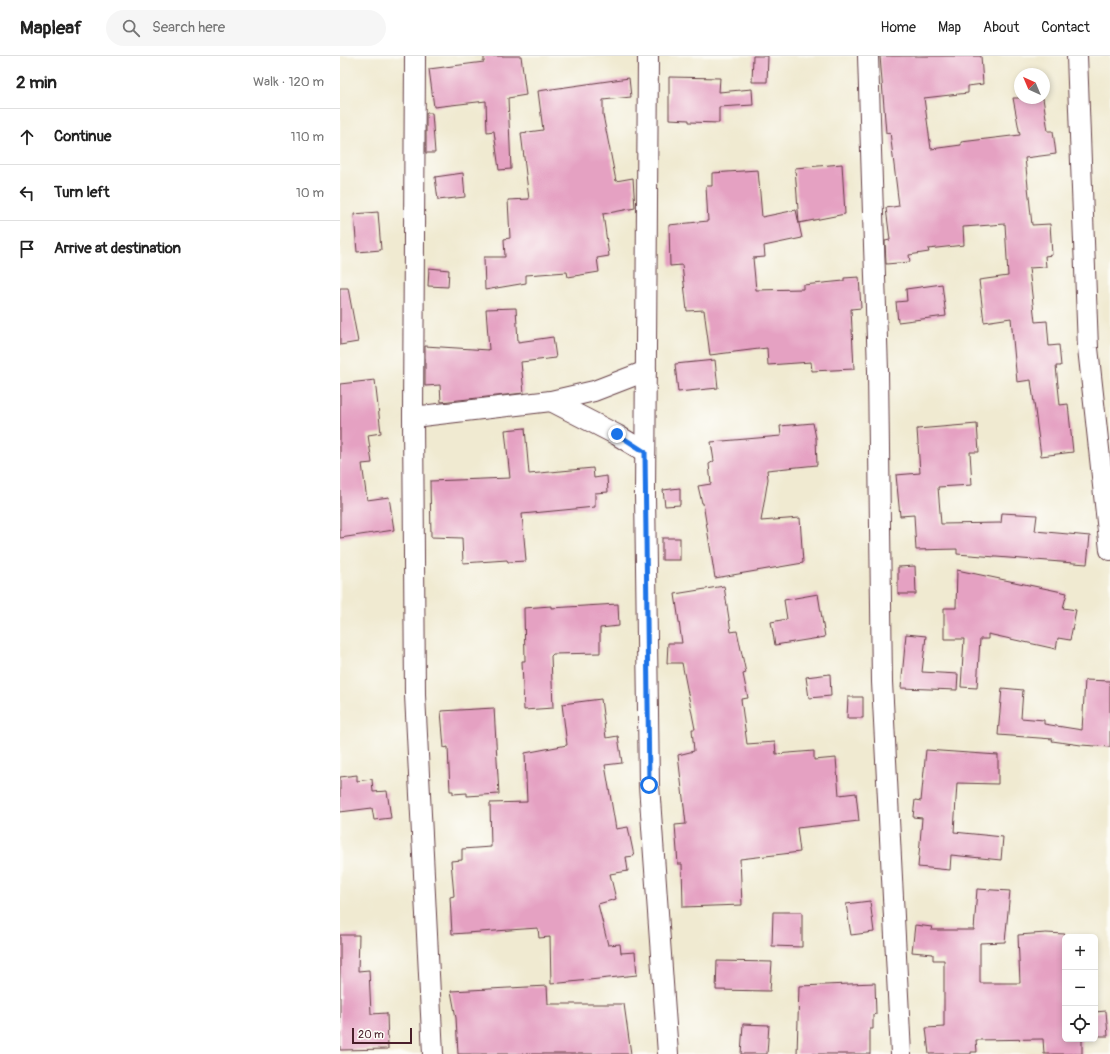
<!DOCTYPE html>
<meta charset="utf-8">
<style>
:root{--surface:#fff;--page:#f6f6f6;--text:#222;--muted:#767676;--line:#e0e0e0}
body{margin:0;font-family:Pangolin,sans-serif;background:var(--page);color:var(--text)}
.controls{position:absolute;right:12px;bottom:12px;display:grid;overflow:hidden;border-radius:6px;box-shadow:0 2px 6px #0003}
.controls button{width:36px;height:36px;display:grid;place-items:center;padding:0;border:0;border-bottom:1px solid var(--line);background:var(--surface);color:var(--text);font:20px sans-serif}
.compass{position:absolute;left:674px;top:12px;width:36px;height:36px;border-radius:50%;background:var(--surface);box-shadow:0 2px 6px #0003;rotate:316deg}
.scale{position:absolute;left:12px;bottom:10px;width:60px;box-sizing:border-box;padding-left:4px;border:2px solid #4a1f2b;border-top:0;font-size:11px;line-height:14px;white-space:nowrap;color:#4a1f2b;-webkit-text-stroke:3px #fdfcf7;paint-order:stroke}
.stop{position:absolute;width:12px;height:12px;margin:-9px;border:3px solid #1a73e8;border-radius:50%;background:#fff}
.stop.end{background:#1a73e8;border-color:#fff;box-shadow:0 1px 4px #0008}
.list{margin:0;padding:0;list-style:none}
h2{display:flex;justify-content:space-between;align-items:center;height:52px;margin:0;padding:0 16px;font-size:17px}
h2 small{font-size:13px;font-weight:400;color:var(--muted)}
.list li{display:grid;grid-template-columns:26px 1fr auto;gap:12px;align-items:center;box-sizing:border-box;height:56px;padding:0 16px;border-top:1px solid var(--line)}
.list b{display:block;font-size:15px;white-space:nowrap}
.list em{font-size:13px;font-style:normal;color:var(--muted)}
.icon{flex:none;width:22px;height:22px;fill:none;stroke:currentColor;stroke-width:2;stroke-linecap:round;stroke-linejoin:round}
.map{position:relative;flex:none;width:770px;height:998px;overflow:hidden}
header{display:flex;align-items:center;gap:24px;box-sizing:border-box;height:56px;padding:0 20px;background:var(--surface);border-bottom:1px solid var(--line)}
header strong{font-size:19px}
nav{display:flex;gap:22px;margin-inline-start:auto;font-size:14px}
.search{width:280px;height:36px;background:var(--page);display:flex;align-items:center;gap:10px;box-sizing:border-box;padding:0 14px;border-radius:22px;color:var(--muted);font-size:15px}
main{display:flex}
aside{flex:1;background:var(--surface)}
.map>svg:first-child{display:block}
</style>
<header>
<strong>Mapleaf</strong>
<div class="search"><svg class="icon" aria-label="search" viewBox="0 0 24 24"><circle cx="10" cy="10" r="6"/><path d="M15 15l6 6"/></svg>Search here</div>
<nav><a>Home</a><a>Map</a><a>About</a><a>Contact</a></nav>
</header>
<main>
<aside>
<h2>2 min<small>Walk · 120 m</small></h2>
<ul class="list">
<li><svg class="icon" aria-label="ahead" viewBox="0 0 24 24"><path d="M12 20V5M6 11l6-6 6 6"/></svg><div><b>Continue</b></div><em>110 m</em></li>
<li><svg class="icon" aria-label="left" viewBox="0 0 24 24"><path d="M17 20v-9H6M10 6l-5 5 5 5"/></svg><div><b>Turn left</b></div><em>10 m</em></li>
<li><svg class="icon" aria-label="arrive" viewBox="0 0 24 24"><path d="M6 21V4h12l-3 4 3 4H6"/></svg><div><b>Arrive at destination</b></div></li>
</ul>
</aside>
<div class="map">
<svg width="770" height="998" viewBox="0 0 770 998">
<rect width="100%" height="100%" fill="#fdfcf7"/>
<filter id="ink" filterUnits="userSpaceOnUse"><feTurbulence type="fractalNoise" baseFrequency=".025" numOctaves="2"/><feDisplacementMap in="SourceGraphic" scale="8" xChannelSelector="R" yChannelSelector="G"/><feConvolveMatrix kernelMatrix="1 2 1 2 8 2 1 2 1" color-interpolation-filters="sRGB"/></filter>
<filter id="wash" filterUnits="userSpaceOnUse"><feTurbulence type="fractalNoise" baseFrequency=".012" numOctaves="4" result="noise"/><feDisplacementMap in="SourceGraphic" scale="16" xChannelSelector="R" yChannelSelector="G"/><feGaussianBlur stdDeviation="0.9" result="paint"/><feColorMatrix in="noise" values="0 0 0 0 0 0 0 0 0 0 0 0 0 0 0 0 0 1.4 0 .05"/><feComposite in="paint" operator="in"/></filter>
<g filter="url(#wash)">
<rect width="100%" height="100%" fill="#f0ead1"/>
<g id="blocks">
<g fill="#e5a1c2">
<path d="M144,0H181L186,39L168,42L171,113L159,114L154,75L147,76L146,45L94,51L89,13L144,6Z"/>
<path d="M413,0H428L427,26H412Z"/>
<path d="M540,0H641L643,28L628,30V37L584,42L591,93L621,89V86L680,79L673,42H703L708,75H713L716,98L685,102L692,169L710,168L712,199L705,200L706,211L689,212L695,266L707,265L709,290L719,289L721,310H716L720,349L728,348L733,396L701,400L691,324L677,326L671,262L644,266L639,224L668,220L665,168L623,171L624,189L588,193L589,196L569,199L570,206L546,208L545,185L550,184L546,152L559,150L550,76L546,77Z"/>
<path d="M329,21L380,22L379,36L412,33L413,49L379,51V67L349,66V64L329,63Z"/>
<path d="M289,22L291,41L263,44V59L276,125L293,122L295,152L263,158L269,200L257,202L259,216L228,221L227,216L186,219V227L145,234L144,201H165L164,183L170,182L168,144L189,143L181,77L203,74L198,35Z"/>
<path d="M86,57H92L95,97H86Z"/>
<path d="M502,108L505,158L459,167L455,112Z"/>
<path d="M418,114L422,161L456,154L462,182L424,190L425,201L413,202L416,234L463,233V229L504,225V222L519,221L521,252L511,253L514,313L472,315L471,306L428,309L427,292L370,299L364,254L347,255L342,209L330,210L329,169L368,165L366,130H372V117Z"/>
<path d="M123,117L125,141L98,144L95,121Z"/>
<path d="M38,156L41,194L17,196L14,158Z"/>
<path d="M89,212L109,214L108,231L88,230Z"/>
<path d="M602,228L606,260L558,266L556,246L567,245L566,233Z"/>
<path d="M0,232H8L18,286L0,289Z"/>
<path d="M176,252L178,286L213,281L216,302L181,306L184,337L101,346L100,329L85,330V290L149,294L146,253Z"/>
<path d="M375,304L378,332L338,336L335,308Z"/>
<path d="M35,324L41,377L28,379L32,407L22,408L27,444L49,441L54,474L0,482V328Z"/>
<path d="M473,367L476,382L477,409L427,414L428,423L421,465L460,462L463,507L375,522L363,447H362L358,430L371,428L369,408L374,405L371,386L441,380L440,370Z"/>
<path d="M637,368L639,396H630L632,429L598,431L601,468L661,467L662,457L697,459L695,475L750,480L747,508L617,498V493L576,494L574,459L560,460L556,419L580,417L577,373Z"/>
<path d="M185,372L189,418L253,412L254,422L267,420L268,436L255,437V451L182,458L186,505L168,506L167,504L123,507L122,482L91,481L90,425L170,422L165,374Z"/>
<path d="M340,432V449L325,450L323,434Z"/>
<rect x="322" y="482" width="18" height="22"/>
<path d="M575,510L576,538H558V511Z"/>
<path d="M617,514L727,537L723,552L736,554L730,584L718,582L716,593L648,578V583H640L637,632L621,631L624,583H604V552H616Z"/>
<path d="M384,530L391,576L397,575L406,617L403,618L408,642L401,643L407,688L435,686L436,698L474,695V704L496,702L499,739L516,737L519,765L457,772L460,796L400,803L402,849L343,851L342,808H338L335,769L346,768L338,699L354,695L352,673H355L342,607H327L328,587H342L335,538Z"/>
<path d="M478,538L485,581L435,589L431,566L447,563L444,544Z"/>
<path d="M278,548L279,570L260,572V597L213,598L211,600L213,652L184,654L182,605H185L184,552L211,550V552Z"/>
<path d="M566,578L586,580L582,616L618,618L617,634L561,632Z"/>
<path d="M490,618L491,640L469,642L466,621Z"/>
<path d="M745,624L770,625V691L741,689L712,685L713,683L658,679L662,632L683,634L681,662L704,664V668L742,674Z"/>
<path d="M508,641H523V662H507Z"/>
<path d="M261,643L266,682L278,680L282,707L265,709L276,773L288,771L294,800L286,801L288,815L270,818L276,843L258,848L268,889L280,888L281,897L295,896L297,919L211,928L210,881L199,882L198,872L112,878L110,841L114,840L111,805L122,804V793L151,791L150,747L187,746L185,697L227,689L222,648Z"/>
<path d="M154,652L159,738L127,740V737L113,738V735H110L108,691L104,692L101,655Z"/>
<path d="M586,694L658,699V728L617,727L614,776L663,781L661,804L611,799L610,814L578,811L582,762L573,761L575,744L581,745Z"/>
<path d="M17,719V725L32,723L33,736L47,735L51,762L34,764L32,752L0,756V721Z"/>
<path d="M637,833L670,835L665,886L640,887V927H680L678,879L706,877L725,878V983H742V998H704L703,983L636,984L637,996H631V998H589L586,972L604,971V904H593V898L572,896L575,869L592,871L591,874H634Z"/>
<path d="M530,845L534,876L511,879L506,848Z"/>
<path d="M433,856H462V891L432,890Z"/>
<path d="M0,879H19L18,915L29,914L31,958L47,957L48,993L0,994Z"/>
<path d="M377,905L432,906L430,935L376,934Z"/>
<path d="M535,927L536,958L533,959V973H530V998H457L459,930Z"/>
<path d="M207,930L208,948H284L291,998H118L116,962L111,935Z"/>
<path d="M766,955L768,980H755V956Z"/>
<path d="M403,968L429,969L427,998H401Z"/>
</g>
</g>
</g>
<g filter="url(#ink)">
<use href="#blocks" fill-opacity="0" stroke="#633d44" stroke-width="1"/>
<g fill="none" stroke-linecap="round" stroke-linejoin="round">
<defs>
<g id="minor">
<path d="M75,0L73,361L75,639L93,998"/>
<path d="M308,0L305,438L309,729L328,998"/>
<path d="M528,0L538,315L542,626L561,998"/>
<path d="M737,0L748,292L770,494"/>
<path d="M211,345L277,379L305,396"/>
<path d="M73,361L211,345L254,335L306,315"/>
</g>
</defs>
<use href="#minor" stroke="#633d44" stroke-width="22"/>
<use href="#minor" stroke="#fff" stroke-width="20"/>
</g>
</g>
<g fill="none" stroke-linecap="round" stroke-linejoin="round" filter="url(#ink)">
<path stroke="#1a73e8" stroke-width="5" d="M277,378L305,396L309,729"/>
</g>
</svg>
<div class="controls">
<button>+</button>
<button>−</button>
<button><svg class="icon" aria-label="locate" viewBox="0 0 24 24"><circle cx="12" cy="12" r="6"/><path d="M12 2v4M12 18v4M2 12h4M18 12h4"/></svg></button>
</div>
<svg class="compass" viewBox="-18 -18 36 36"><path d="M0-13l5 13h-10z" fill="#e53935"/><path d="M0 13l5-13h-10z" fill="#767676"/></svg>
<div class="scale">20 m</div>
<div class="stop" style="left:309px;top:729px"></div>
<div class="stop end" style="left:277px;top:378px"></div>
</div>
</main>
